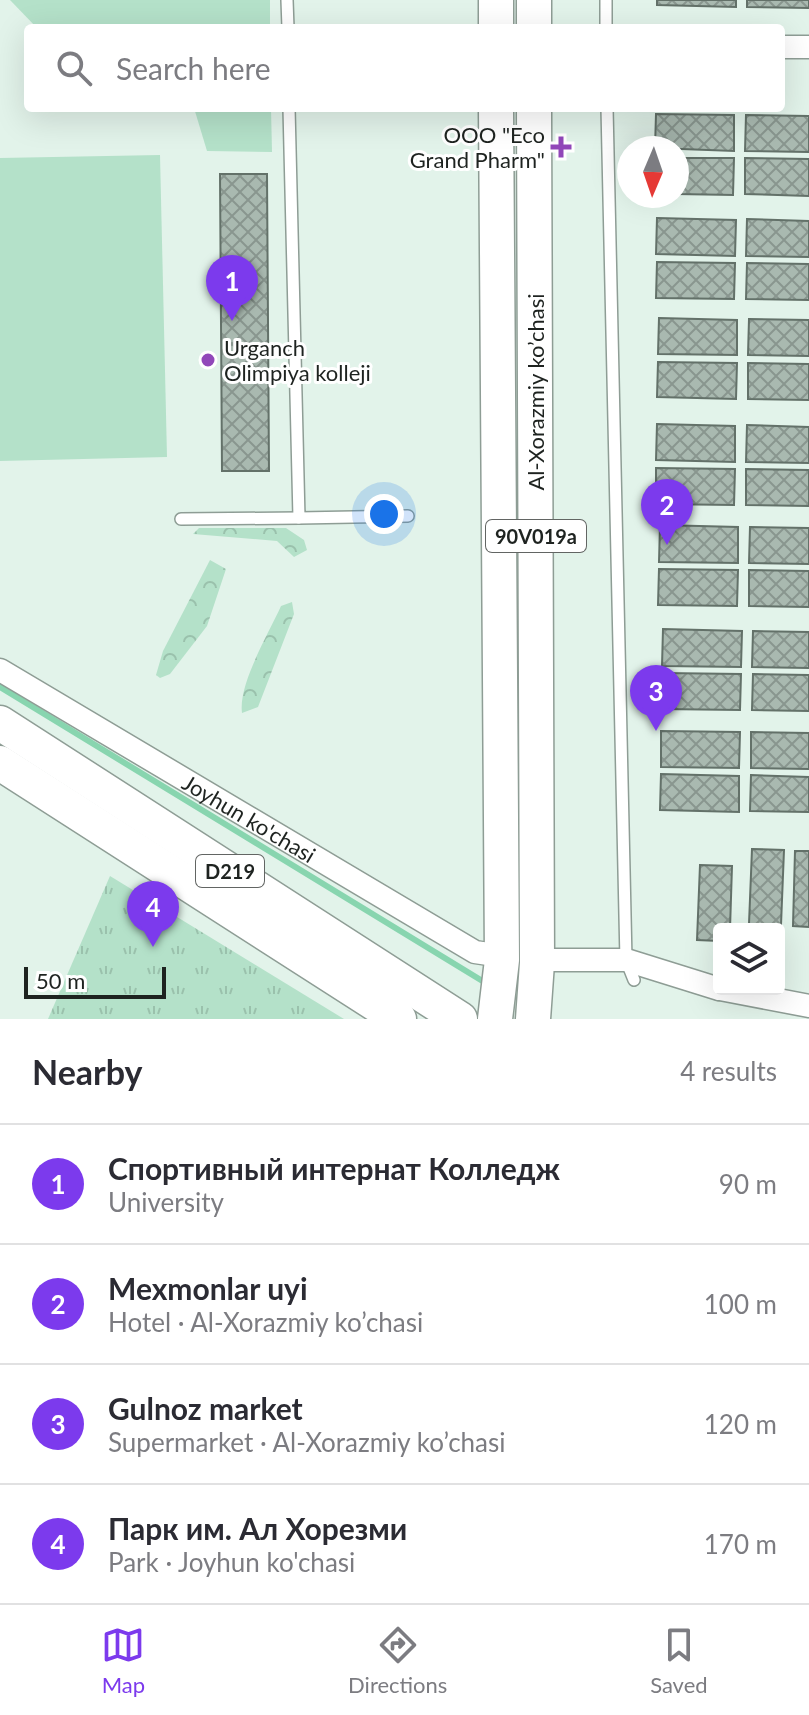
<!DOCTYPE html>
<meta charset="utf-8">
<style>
:root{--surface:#fff;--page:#f7f7f7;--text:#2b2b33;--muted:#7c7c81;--line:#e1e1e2;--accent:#7c3aed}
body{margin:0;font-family:Lato,sans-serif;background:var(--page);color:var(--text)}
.controls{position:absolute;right:24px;bottom:24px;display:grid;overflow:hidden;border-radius:8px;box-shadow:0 8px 32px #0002}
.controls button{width:72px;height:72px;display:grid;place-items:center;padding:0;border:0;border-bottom:2px solid var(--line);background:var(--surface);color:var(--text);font:40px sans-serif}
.compass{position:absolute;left:617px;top:136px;width:72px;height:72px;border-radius:50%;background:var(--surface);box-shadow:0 8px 32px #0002;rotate:182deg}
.scale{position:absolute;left:24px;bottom:20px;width:142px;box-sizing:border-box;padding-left:8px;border:4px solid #1e2320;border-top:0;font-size:22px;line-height:28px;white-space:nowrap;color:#1e2320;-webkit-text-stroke:6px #fff;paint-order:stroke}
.you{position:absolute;left:384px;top:514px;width:28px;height:28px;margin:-20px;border:6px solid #fff;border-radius:50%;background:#1a73e8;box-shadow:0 0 0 12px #1a73e833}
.badge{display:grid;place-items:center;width:52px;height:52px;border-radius:50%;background:var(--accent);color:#fff;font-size:26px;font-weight:700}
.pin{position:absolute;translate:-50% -66px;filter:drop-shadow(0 2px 4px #0008)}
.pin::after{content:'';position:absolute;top:42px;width:28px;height:24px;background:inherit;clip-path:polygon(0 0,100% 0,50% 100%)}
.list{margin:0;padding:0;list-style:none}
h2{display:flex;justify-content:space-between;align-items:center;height:104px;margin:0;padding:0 32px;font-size:34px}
h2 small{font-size:26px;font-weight:400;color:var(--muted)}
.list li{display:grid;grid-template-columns:52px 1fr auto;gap:24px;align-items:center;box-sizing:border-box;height:120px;padding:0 32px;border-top:2px solid var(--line)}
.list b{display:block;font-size:30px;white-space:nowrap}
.list p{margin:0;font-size:26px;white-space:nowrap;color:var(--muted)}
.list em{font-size:26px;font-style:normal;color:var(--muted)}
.icon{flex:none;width:44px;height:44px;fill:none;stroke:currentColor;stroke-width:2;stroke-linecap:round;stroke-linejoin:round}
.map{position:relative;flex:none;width:809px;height:1019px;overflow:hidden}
.search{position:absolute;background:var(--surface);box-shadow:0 8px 32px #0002;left:24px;right:24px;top:24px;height:88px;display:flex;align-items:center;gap:20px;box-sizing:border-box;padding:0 28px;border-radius:8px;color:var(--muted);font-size:30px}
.sheet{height:584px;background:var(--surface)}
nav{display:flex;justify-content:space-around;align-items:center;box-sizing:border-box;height:112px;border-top:2px solid var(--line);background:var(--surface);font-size:22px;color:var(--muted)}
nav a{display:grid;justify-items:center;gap:4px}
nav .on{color:var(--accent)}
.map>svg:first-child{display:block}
</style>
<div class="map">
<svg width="809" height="1019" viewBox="0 0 809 1019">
<defs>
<pattern id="forest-crowns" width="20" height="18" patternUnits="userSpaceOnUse" patternTransform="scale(2)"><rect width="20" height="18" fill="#b4e1c9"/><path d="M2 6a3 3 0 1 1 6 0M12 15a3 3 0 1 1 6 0" fill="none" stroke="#9ac1ac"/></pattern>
<pattern id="park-tufts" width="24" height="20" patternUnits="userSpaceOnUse" patternTransform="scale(2)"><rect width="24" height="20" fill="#b4e1c9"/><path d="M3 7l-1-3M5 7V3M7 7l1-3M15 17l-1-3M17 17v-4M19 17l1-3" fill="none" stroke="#9ac1ac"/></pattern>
<pattern id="building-cross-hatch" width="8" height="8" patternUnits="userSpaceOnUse" patternTransform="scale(2)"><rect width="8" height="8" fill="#a9b9b0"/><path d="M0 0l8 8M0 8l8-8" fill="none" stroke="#89968f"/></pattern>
</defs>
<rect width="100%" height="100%" fill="#e2f3ea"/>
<g fill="#b4e1c9">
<path d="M10,0H270V28H37Z"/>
<path d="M194,108H271L272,152L207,151Z"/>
<path d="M160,155L167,457L0,461V158Z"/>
</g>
<g fill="url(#forest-crowns)">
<path d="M199,528H286L304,540L307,550L294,557L277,541L193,534Z"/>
<path d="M210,560L226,569L207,626L170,674L160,678L156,675L163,651Z"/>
<path d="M292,602L294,614L258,707L242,713C238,684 269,633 281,606Z"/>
</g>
<path fill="url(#park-tufts)" d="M110,876L344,1019H48Z"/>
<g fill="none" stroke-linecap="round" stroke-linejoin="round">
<path stroke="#88d5af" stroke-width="6" d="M0,687L489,985"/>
</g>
<g fill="url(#building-cross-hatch)" stroke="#637169" stroke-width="2">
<path d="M657,0H736V7L657,5Z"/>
<path d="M747,0H809V8L747,7Z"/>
<path d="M656,114L734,115V151L655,148Z"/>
<path d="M746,115L809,116V152L745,151Z"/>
<path d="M677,158H734L733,195L677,194Z"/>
<path d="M745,158L809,159V196L745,194Z"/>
<path d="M220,174H267L269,471H222Z"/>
<path d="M657,218L736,220L735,256L656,254Z"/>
<path d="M747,219L809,221V257L746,256Z"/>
<path d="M657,262L735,263L734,299L656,298Z"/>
<path d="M747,263L809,264V300L746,299Z"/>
<path d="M659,318L737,320V355L658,354Z"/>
<path d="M749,319L809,320V356L748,355Z"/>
<path d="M658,362L737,363L736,399L657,397Z"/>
<path d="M748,363L809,364V400L748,399Z"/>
<path d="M657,424L735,426V462L656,460Z"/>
<path d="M747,425L809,427V463L746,462Z"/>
<path d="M656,468L735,469L734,505L656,504Z"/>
<path d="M746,469L809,470V506L746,505Z"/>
<path d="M660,525L738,527V563L659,562Z"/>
<path d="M750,527L809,528V564L749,563Z"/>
<path d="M659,569L738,570L737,606L658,605Z"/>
<path d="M749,570L809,571V607L749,606Z"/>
<path d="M663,629L742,631L741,667L662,666Z"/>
<path d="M753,631L809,632V668L752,667Z"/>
<path d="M663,673L741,674L740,710L662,709Z"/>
<path d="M753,674L809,675V711L752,710Z"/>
<path d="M661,731L740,732L739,768L661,767Z"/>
<path d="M751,732L809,733V769L751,768Z"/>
<path d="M661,774L739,776V812L660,810Z"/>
<path d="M751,775L809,777V812L750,811Z"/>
<path d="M752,849L784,850L781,925L749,924Z"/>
<path d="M795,851H809V927L793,926Z"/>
<path d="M700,865L732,866L730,929H719V941L697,940Z"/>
</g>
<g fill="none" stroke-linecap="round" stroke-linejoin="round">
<defs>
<g id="lane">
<path d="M287,0L288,28"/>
<path d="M606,0V28"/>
<path d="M289,108L299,518L408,516"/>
<path d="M607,108L626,960L634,980"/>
<path d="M181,519L299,518"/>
</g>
<g id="street">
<path d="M781,47H809"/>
<path id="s1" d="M0,670L475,952L502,956"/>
<path d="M537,960H626L719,989"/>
<path d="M720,989L809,1006"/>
</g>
<g id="primary">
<path d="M496,0V28"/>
<path d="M534,28V0"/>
<path d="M0,723L460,1019"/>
<path d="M0,763L399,1019"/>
<path d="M495,1019L502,960L496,108"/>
<path d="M533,1019L537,963L534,108"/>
</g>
</defs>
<use href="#lane" stroke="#8e9d95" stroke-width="14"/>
<use href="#street" stroke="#8e9d95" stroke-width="25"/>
<use href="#primary" stroke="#8e9d95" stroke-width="37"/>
<use href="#lane" stroke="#fff" stroke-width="11"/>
<use href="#street" stroke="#fff" stroke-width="22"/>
<use href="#primary" stroke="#fff" stroke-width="34"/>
</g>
<g fill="#9147b9" stroke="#fff" stroke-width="3">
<path d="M557 135h8v8h8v8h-8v8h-8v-8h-8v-8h8z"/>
<circle cx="208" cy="360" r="8"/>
</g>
<g text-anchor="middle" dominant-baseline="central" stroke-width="6" stroke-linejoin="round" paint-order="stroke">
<g fill="#fff" stroke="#626563" stroke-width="2">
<rect x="486" y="520" width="100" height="32" rx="6"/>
<rect x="196" y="855" width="68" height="32" rx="6"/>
</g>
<g font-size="20" font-weight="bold" fill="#1e2320">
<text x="536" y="536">90V019a</text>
<text x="230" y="871">D219</text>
</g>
<g font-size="22" fill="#1e2320" stroke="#fff" text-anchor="end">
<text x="545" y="134">ООО "Eco<tspan x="545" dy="25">Grand Pharm"</tspan></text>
<text x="224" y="347" text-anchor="start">Urganch<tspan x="224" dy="25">Olimpiya kolleji</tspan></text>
</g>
<g font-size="22" fill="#1e2320" stroke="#fff">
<text transform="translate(535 392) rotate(-90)">Al-Xorazmiy ko’chasi</text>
<text stroke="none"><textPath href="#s1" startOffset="290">Joyhun ko'chasi</textPath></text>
</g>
</g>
</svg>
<div class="controls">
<button><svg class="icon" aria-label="layers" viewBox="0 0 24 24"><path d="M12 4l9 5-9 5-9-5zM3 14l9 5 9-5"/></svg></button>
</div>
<svg class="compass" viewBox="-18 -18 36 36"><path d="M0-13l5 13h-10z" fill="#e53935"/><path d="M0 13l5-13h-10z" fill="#7c7c81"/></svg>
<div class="scale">50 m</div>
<div class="you"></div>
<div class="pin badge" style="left:232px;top:321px">1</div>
<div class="pin badge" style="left:667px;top:545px">2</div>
<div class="pin badge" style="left:656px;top:731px">3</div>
<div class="pin badge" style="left:153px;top:947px">4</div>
<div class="search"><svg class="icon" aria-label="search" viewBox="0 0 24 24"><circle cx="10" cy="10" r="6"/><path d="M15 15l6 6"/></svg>Search here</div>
</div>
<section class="sheet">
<h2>Nearby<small>4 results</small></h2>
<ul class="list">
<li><span class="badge">1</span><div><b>Спортивный интернат Колледж</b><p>University</p></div><em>90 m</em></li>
<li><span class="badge">2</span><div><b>Mexmonlar uyi</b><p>Hotel · Al-Xorazmiy ko’chasi</p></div><em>100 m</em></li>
<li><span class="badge">3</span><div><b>Gulnoz market</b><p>Supermarket · Al-Xorazmiy ko’chasi</p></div><em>120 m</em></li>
<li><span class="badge">4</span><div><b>Парк им. Ал Хорезми</b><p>Park · Joyhun ko'chasi</p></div><em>170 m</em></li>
</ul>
</section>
<nav>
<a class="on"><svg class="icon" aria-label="map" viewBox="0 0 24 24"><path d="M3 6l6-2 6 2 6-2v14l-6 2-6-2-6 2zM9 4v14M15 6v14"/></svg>Map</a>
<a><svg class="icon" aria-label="directions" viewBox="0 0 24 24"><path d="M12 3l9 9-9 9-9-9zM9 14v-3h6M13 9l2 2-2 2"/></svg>Directions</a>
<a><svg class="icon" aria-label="saved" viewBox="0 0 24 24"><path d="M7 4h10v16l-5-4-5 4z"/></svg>Saved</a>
</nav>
